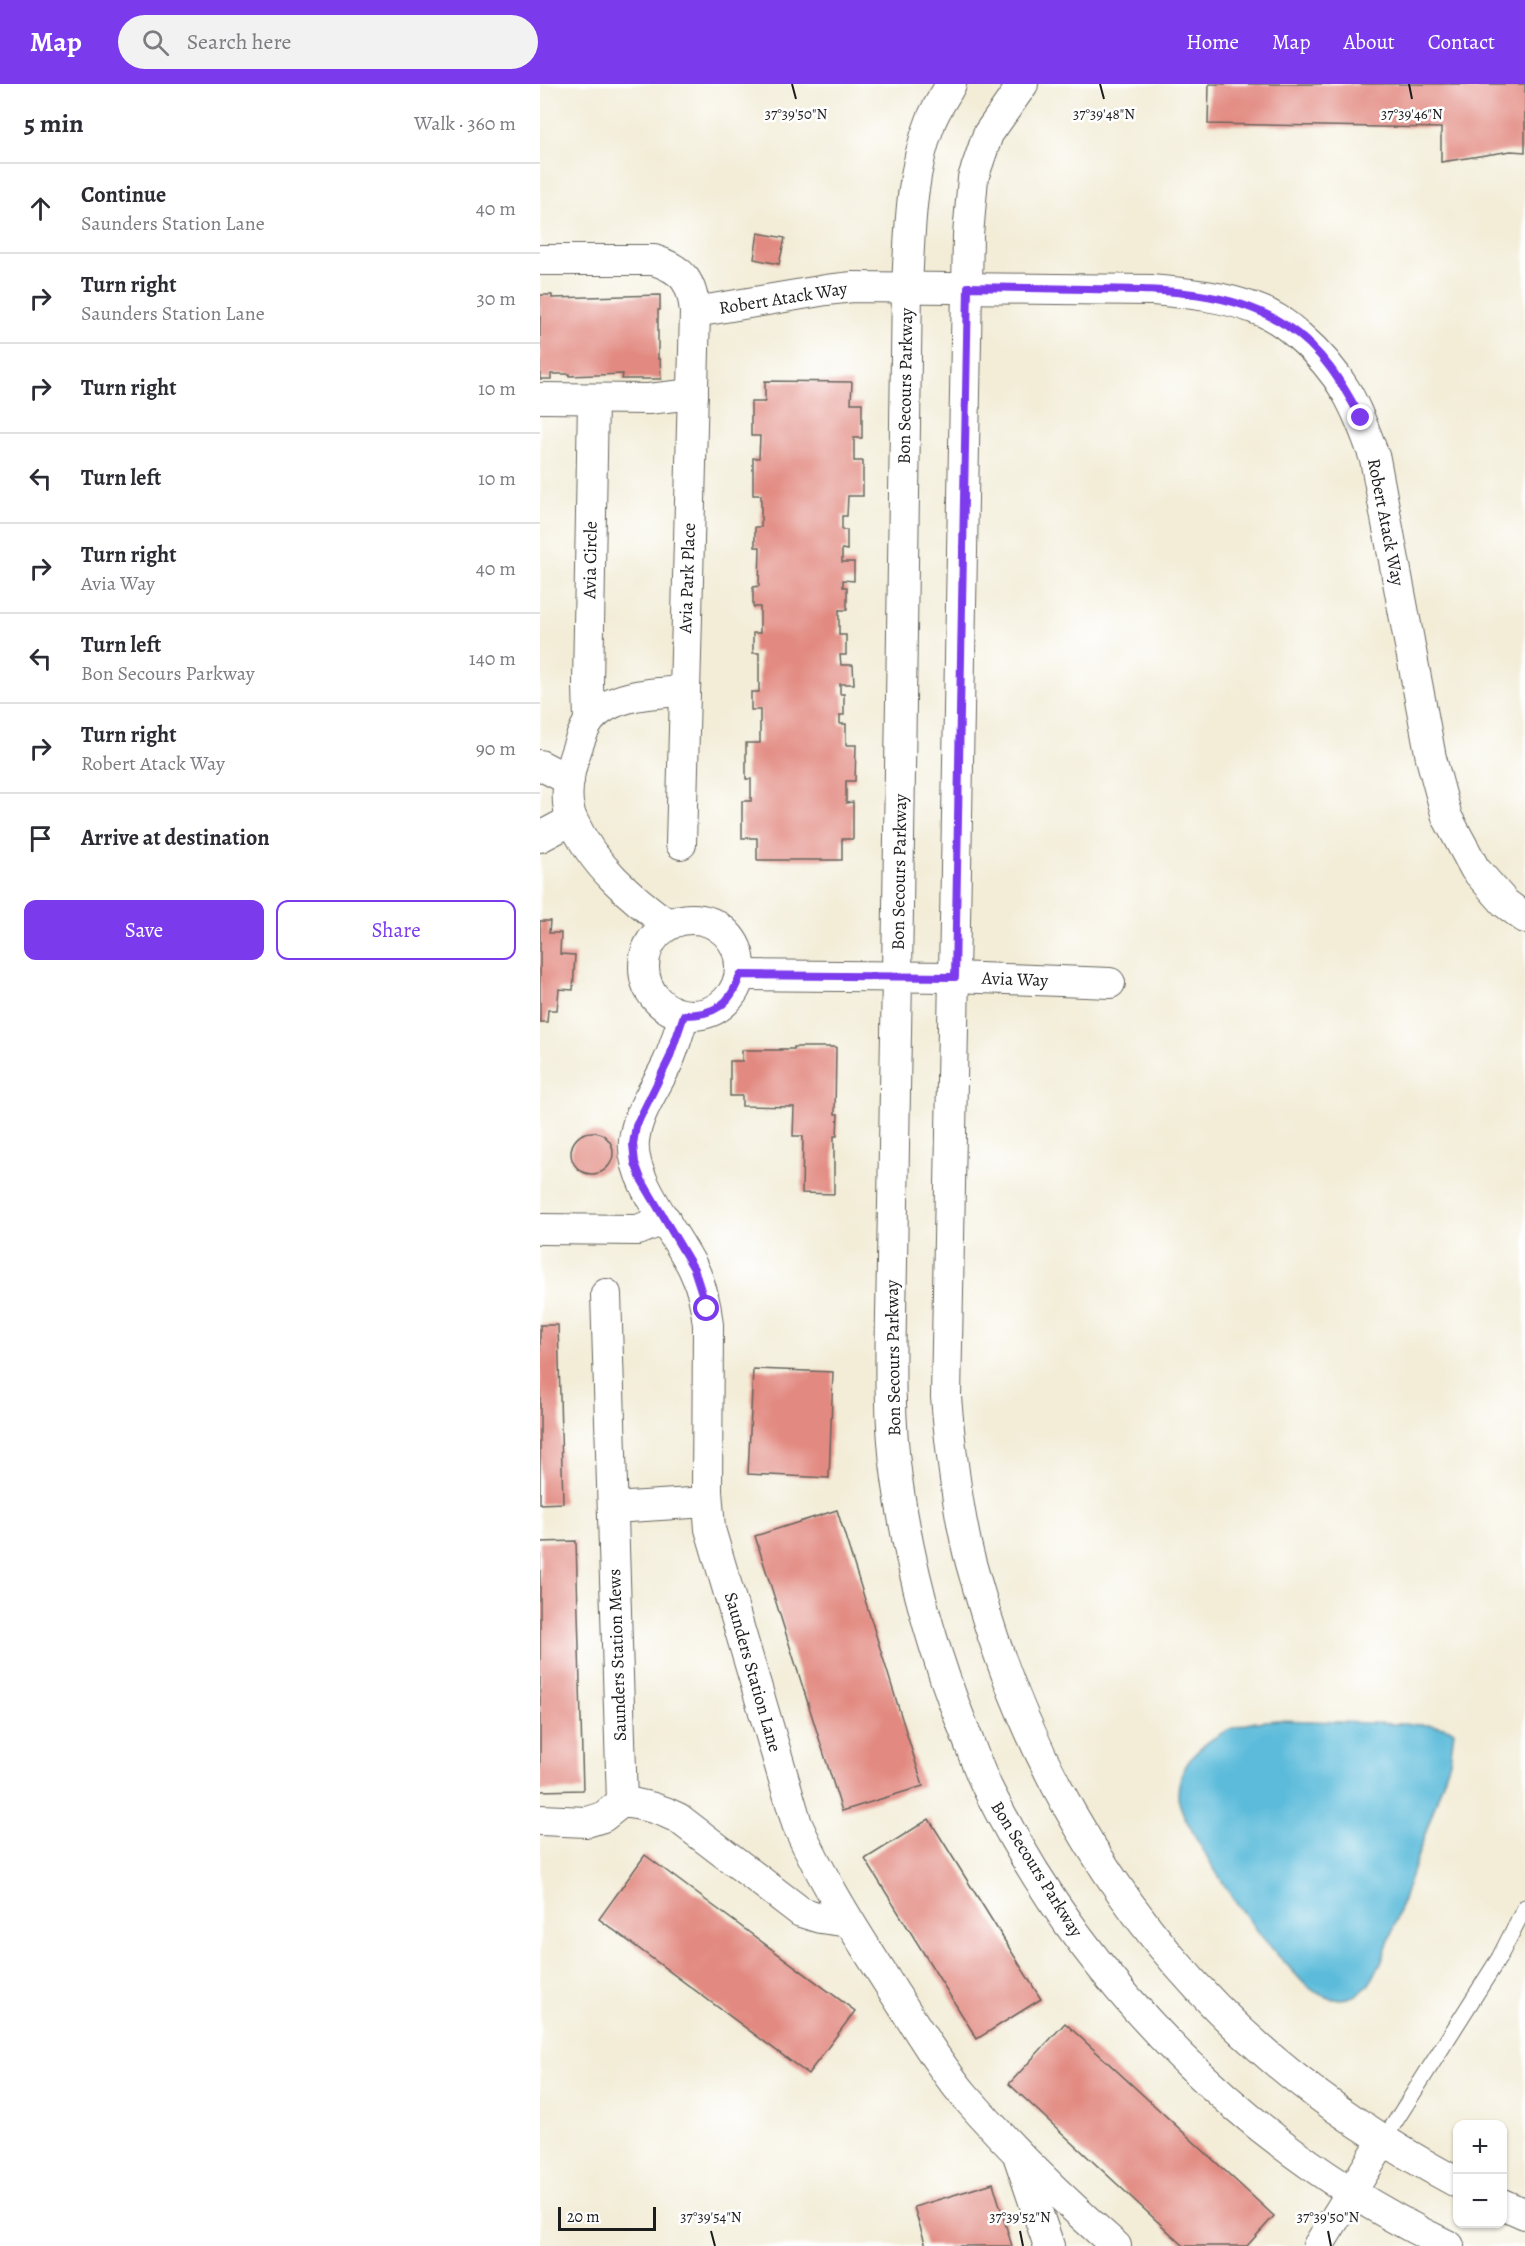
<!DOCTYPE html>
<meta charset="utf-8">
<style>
:root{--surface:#fff;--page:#f2f2f3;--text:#2b2b33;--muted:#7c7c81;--line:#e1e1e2;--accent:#7c3aed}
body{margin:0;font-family:Alegreya,serif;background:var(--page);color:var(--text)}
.controls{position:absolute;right:18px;bottom:18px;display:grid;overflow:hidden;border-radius:12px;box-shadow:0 2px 4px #0004}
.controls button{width:54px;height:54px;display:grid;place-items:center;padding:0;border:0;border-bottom:2px solid var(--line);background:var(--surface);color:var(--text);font:30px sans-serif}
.scale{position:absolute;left:18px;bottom:15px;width:98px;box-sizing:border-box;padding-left:6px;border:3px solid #1c1c1c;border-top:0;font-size:16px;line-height:21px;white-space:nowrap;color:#1c1c1c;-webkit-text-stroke:4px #fff;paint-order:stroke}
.stop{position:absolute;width:18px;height:18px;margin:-14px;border:4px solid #7c3aed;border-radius:50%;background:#fff}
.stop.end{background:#7c3aed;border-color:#fff;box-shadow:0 2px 6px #0008}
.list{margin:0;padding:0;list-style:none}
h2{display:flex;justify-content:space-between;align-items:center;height:78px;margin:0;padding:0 24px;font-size:26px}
h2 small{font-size:20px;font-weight:400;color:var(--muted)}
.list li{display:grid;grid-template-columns:39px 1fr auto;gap:18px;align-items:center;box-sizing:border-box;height:90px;padding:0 24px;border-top:2px solid var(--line)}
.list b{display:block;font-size:22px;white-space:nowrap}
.list p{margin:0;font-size:20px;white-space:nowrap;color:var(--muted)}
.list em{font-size:20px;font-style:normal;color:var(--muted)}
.actions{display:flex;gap:12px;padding:18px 24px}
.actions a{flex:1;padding:14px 0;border:2px solid var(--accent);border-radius:12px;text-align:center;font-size:21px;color:var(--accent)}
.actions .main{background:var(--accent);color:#fff}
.icon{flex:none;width:33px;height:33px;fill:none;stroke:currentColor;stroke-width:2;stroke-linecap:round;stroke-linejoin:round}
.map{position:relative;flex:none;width:985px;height:2162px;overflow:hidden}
header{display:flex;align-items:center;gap:36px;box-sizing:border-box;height:84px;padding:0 30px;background:var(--accent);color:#fff}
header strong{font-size:28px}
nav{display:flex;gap:33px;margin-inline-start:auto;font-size:21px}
.search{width:420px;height:54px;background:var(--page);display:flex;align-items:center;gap:15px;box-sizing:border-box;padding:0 21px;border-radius:33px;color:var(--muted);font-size:22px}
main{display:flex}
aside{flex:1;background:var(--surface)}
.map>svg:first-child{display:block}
</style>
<header>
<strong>Map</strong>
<div class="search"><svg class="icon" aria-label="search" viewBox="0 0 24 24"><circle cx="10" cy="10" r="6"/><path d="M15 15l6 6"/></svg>Search here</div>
<nav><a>Home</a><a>Map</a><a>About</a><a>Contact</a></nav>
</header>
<main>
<aside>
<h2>5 min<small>Walk · 360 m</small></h2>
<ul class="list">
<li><svg class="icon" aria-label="ahead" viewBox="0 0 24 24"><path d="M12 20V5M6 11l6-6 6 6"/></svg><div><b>Continue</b><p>Saunders Station Lane</p></div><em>40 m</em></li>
<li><svg class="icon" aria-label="right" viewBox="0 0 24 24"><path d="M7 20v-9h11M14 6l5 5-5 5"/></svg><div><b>Turn right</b><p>Saunders Station Lane</p></div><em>30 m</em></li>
<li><svg class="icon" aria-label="right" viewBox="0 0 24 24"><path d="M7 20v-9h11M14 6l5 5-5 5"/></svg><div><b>Turn right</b></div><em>10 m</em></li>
<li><svg class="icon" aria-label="left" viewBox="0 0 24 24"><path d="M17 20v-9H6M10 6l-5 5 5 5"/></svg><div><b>Turn left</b></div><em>10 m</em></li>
<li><svg class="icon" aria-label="right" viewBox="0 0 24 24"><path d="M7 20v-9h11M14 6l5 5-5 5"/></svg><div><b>Turn right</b><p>Avia Way</p></div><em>40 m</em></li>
<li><svg class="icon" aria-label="left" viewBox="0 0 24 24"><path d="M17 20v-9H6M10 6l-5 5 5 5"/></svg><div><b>Turn left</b><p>Bon Secours Parkway</p></div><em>140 m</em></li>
<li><svg class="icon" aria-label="right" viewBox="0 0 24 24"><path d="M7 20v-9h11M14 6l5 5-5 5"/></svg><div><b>Turn right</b><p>Robert Atack Way</p></div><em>90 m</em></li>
<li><svg class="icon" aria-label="arrive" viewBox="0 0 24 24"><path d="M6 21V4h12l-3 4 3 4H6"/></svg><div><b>Arrive at destination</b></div></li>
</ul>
<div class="actions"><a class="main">Save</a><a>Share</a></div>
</aside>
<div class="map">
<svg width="985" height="2162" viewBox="0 0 985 2162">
<rect width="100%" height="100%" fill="#fff"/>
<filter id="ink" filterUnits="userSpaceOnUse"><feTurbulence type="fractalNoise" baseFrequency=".0167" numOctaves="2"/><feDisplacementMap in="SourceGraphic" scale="12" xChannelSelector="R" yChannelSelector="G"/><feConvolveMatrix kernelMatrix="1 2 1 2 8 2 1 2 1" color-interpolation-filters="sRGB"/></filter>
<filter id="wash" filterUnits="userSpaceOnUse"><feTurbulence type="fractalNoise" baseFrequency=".008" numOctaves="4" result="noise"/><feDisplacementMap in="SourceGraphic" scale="24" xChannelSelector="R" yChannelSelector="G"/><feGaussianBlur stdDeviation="1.35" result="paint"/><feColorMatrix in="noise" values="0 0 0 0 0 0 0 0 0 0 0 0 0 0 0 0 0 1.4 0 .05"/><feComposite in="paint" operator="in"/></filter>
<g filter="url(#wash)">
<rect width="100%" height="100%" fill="#f3edd8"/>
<path fill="#5cbbda" stroke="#3c6c7b" stroke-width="1.5" d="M738,1636L890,1641L904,1643L914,1647L910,1677L843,1874C833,1895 826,1914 800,1915C789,1916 775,1909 767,1902C760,1896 754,1888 748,1882C710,1843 681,1799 655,1752C649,1740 638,1724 638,1710C638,1673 678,1645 711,1639C720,1637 729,1637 738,1636Z"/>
<g id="blocks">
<g fill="#e28a81">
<path d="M669,0H985V68L971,67L901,78V44L668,40Z"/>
<path d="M218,149L245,154L239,180L214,175Z"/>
<path d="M0,211H12V214L120,211V226H118V275H120L121,295H82L83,290L29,292V290H11V295H0Z"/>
<path d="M225,297L312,298L311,319H322V354H314V377H323V412H308L307,432H302V446H307V466L302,465V478H314V497L303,496V503H307V526H299V551H306V571H300L301,581H313L314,600H300V610H304V631H300V640H306V661H316L315,697H306V719L313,718V755H302V776H217V754H202V717H211V695H206V659H220V626H211V608H219V569H213V549H220V523H213V503L219,502L220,463H215V443H221V411H213V374H219L220,352H211V318H225Z"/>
<path d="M0,837H10L9,849H21L20,870L35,871L33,906L19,905L17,926H8L7,938H0Z"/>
<path d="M254,963H296L295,1030H298L297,1052H294V1110L262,1109L263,1052H253L254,1023L202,1022V1012H190V977H202V966H241L240,965H254Z"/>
<circle cx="52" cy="1069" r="21"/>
<path d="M0,1241H18L23,1419L0,1420Z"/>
<path d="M213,1285L293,1288L289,1394L208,1390Z"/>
<path d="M297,1426L383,1702L302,1727L215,1452Z"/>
<path d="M36,1457L43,1706L0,1707V1458Z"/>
<path d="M389,1735L501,1915L437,1955L325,1775Z"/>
<path d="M105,1771L315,1927L268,1990L59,1835Z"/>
<path d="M525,1939L734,2132L707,2162H644L469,2000Z"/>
<path d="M453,2099L472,2162H386L374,2123Z"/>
</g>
</g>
</g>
<g filter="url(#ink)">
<use href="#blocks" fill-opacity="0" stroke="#67655e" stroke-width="1.5"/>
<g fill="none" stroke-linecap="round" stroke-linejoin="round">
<defs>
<path id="lane" d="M843,2057L959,1874L985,1823"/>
<g id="street">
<path d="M411,0C405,12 396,24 391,37C370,90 370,147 367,203C364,433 361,663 357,892C356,987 354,1082 352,1177C351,1250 347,1323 357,1395C369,1481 393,1568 425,1648C433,1669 440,1690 450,1709C548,1904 712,2068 909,2162"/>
<path d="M483,0L448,50L433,94L428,151L406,1313C410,1360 415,1407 425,1454C428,1472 434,1489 439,1507C489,1684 589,1853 730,1973C787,2022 851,2063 918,2099"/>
<path d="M0,176H114C144,186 152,198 155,228L141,760"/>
<path d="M155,228L286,206L313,203L612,206C647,209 683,212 716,225C731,230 747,241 759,252C802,289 817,323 835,375L891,674L907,733L935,785L965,819L985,834"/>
<path d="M0,314L108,315L153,310"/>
<path d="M49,637L48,600L53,315"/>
<path d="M0,681L29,696"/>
<path d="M0,753L32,736"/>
<circle cx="152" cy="883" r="48"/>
<path d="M129,841C91,814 53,781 33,737C26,723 27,703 30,688C33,675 42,646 50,636C71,610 113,609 144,607"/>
<path d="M200,891L415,893L570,899"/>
<path d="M144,931C139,946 135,963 128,978C116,1004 97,1028 94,1057C90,1096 136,1149 153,1184C162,1202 166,1221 168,1241L167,1407L170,1445L257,1740C284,1800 320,1855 355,1910C377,1944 398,1980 424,2011C471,2065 523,2116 576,2162"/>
<path d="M0,1145L98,1146L125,1135"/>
<path d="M66,1210L82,1718"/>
<path d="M73,1424L167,1418"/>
<path d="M0,1736L47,1738L63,1733L82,1718C103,1720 119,1724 138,1734L261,1828L280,1834L309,1838"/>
<path d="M479,2074L509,2162"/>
<path d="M962,2120L985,2130"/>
<path d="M778,2162L843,2057"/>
</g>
</defs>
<use href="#lane" stroke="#67655e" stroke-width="17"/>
<use href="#street" stroke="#67655e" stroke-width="32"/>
<use href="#lane" stroke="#fff" stroke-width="15"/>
<use href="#street" stroke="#fff" stroke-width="30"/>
</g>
</g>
<g fill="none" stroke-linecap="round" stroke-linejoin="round" filter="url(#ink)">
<path stroke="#7c3aed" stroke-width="8" d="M167,1225L154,1185L101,1095L95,1079L93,1060L96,1042L129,975L144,931C175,931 191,920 200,891L415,893L428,203C468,204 508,204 548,205C615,206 689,204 747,242C782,265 802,299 821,334"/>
</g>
<path fill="none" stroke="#1c1c1c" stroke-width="2" d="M252,0L256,15M560,0L564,15M869,0L872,15M171,2147L175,2162M480,2147L483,2162M788,2147L791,2162"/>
<g text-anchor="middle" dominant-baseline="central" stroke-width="5" stroke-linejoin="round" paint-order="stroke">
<g font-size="18" fill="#1c1c1c" stroke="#fff">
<text transform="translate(243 214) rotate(-9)">Robert Atack Way</text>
<text transform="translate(365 302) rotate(-89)">Bon Secours Parkway</text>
<text transform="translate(846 438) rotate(79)">Robert Atack Way</text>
<text transform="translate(50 476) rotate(-89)">Avia Circle</text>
<text transform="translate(147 494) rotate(-88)">Avia Park Place</text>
<text transform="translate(359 788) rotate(-89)">Bon Secours Parkway</text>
<text transform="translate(475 895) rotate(2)">Avia Way</text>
<text transform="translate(353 1274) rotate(-91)">Bon Secours Parkway</text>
<text transform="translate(77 1571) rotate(-92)">Saunders Station Mews</text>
<text transform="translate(213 1588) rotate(74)">Saunders Station Lane</text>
<text transform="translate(497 1785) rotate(58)">Bon Secours Parkway</text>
</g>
</g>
<g font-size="15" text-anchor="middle" fill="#1c1c1c" stroke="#fff" stroke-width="5" stroke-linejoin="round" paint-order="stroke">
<text x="256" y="35">37°39'50"N</text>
<text x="564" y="35">37°39'48"N</text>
<text x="872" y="35">37°39'46"N</text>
<text x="171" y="2138">37°39'54"N</text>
<text x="480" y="2138">37°39'52"N</text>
<text x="788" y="2138">37°39'50"N</text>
</g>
</svg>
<div class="controls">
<button>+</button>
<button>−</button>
</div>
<div class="scale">20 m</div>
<div class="stop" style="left:167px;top:1225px"></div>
<div class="stop end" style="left:821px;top:334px"></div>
</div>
</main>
